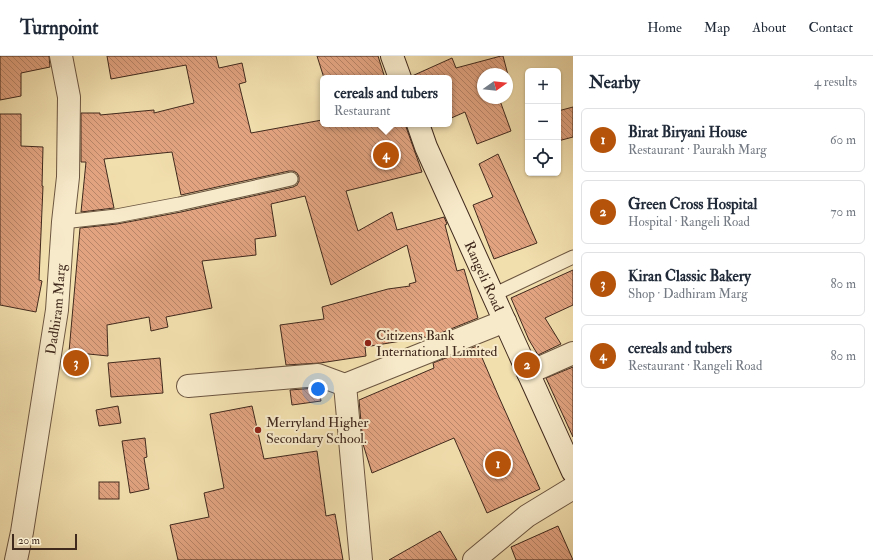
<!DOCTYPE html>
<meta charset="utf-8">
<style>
:root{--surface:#fff;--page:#f6f6f7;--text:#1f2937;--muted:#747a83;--line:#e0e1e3;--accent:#b45309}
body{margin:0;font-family:"IM FELL Double Pica",serif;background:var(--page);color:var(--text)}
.controls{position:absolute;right:12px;top:12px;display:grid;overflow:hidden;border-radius:6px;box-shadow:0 1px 3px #0004}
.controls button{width:36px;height:36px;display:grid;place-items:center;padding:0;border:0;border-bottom:1px solid var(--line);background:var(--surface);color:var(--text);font:20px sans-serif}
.compass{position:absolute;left:477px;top:12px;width:36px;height:36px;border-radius:50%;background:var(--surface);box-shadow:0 1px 3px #0004;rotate:75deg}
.scale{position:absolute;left:12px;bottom:10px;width:65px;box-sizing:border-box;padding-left:4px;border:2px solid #40291d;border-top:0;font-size:11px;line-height:14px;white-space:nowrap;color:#40291d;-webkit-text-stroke:3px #f7eaca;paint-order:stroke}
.you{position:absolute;left:318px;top:333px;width:14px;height:14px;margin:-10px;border:3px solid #fff;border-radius:50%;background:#1a73e8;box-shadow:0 0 0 6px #1a73e833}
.badge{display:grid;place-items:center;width:26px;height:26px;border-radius:50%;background:var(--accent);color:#fff;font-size:13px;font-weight:700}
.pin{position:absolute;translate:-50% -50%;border:2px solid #fff;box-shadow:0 1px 4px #0006}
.popup{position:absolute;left:320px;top:19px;width:132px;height:52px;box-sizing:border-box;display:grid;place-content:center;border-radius:6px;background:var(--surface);filter:drop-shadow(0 1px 3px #0005);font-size:13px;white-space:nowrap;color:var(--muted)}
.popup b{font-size:15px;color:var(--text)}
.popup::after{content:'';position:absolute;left:50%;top:100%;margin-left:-8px;border:8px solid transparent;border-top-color:var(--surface)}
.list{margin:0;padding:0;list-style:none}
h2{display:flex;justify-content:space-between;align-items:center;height:52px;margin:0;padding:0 16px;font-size:17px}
h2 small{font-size:13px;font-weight:400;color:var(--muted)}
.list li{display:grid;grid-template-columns:26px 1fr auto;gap:12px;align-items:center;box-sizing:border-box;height:64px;margin:0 8px 8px;padding:0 8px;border:1px solid var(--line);border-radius:6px}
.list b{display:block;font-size:15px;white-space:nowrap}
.list p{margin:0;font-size:13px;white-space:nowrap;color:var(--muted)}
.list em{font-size:13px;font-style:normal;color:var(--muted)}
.icon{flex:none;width:22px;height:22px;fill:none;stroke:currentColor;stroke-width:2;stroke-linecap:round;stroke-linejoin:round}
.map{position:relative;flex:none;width:573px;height:504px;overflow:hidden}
header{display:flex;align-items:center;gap:24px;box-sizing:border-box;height:56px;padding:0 20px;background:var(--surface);border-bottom:1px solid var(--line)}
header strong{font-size:19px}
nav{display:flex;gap:22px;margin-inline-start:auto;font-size:14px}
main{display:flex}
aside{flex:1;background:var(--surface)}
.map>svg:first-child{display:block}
</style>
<header>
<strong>Turnpoint</strong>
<nav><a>Home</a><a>Map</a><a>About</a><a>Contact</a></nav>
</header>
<main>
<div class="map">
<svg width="573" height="504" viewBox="0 0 573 504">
<defs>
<pattern id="building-back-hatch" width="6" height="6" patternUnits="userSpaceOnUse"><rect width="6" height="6" fill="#e1a380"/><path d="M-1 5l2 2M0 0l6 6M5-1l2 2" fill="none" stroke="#b88568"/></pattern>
</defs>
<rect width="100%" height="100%" fill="#f2dfae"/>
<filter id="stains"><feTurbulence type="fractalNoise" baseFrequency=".005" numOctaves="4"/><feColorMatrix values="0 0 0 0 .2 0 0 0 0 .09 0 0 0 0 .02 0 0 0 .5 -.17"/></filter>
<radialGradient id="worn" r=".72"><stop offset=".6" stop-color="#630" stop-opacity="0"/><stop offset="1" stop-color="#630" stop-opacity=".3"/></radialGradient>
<g fill="url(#building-back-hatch)" stroke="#40291d">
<path d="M0,0H49L50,11L21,17V40L0,44Z"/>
<path d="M107,0H216L219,12L242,7L246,26L239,28L251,77L322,64L323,68H405L422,116L346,135L358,175L392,156L397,174L444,161L447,168L445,169L457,215L464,213L478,262L426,283L425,281L365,291L366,300L320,307L286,309L280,269L324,263L322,251L388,233L410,230L409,228L416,226L407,189L331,229L305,140L271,148L276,180L255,183L256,199L202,205L212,252L166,261L168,271L151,275L149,261L107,269L108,300L69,296L80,172L117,168L181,156L293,131L297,129L299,125V121L297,117L293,115H289L181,139L172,96L104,103L114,152L81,156L86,106H81V57H100V59L154,54V57L194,47L186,9L111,23Z"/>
<path d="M317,0H378L385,22H324Z"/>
<path d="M501,0H503L508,19L483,18V42H499L511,75L477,88L465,56L449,63V22H412V20L452,2L456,12Z"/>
<path d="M573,51V81L558,85V55Z"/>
<path d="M0,58H21V90L43,91L42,130H43L39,224L42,225L36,256L0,249Z"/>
<path d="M498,98L537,187L494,203L473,149L493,141L479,108Z"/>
<path d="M573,214V249L545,262L561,288L538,299L529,284L511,242Z"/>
<path d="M477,290L498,339L540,433L487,457L454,382L372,417L363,388L359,344L434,312L433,307Z"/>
<path d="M160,302L163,337L111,341L108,307Z"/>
<path d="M573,311V381L546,322Z"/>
<path d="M316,332L319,333L321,345L292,349L290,334Z"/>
<path d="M118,350L121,367L99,370L96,354Z"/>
<path d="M252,350L264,403L317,395L326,460L335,458L343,504H178L170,469L209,461L204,437L224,432L210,358Z"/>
<path d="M145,382L147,401L144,402L149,433L130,437L122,385Z"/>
<rect x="99" y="426" width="20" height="17"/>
<path d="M558,470L573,504H516L511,491Z"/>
<path d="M440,475L457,504H389Z"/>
</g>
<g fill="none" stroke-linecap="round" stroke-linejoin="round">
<defs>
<g id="service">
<path d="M63,166L116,160L179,148L291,123"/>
<path d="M493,239L573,201"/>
</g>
<g id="minor">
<path d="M528,317L573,297"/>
<path d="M188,330L318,319L345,329"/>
<path id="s1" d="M16,504L22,476L57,254L63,166L68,121L69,41L61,0"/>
<path d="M361,504L345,329L505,265"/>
<path d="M474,504L527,460L573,432"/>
</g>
<g id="secondary">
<path d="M392,0L400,22"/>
<path id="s2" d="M418,68L426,91L573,416"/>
</g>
</defs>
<use href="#service" stroke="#6c5641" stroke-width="15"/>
<use href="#minor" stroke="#6c5641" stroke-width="24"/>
<use href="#secondary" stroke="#40291d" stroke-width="24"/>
<use href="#service" stroke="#f7eaca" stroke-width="13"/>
<use href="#minor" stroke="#f7eaca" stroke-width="22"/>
<use href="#secondary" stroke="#f7eaca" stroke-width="22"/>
</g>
<g fill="#8f2418" stroke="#f7eaca" stroke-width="1.5">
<circle cx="368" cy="287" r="4"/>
<circle cx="258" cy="374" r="4"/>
</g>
<g text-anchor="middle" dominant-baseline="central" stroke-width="4" stroke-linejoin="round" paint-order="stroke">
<g font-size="14" fill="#40291d" stroke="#f7eaca">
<text stroke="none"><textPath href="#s2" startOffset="166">Rangeli Road</textPath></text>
<text stroke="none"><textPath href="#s1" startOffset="254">Dadhiram Marg</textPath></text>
</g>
<g font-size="14" fill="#40291d" stroke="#f7eaca" text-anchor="start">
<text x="376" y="279">Citizens Bank<tspan x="376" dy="16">International Limited</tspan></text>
<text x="266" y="366">Merryland Higher<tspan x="266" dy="16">Secondary School.</tspan></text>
</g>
</g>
<rect width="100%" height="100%" filter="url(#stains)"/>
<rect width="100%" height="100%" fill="url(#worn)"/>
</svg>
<div class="controls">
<button>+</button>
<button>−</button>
<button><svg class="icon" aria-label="locate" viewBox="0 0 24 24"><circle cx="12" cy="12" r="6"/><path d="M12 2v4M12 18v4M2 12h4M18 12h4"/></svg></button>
</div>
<svg class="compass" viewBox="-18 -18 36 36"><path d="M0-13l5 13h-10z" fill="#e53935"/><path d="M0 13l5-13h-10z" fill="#747a83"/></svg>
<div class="scale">20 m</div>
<div class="you"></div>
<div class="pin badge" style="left:498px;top:408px">1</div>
<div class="pin badge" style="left:527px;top:309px">2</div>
<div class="pin badge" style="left:76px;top:307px">3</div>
<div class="pin badge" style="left:386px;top:99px">4</div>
<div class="popup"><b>cereals and tubers</b>Restaurant</div>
</div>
<aside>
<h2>Nearby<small>4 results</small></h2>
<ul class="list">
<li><span class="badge">1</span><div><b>Birat Biryani House</b><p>Restaurant · Paurakh Marg</p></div><em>60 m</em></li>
<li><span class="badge">2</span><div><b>Green Cross Hospital</b><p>Hospital · Rangeli Road</p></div><em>70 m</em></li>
<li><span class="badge">3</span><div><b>Kiran Classic Bakery</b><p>Shop · Dadhiram Marg</p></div><em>80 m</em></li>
<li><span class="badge">4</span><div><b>cereals and tubers</b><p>Restaurant · Rangeli Road</p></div><em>80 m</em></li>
</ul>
</aside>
</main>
